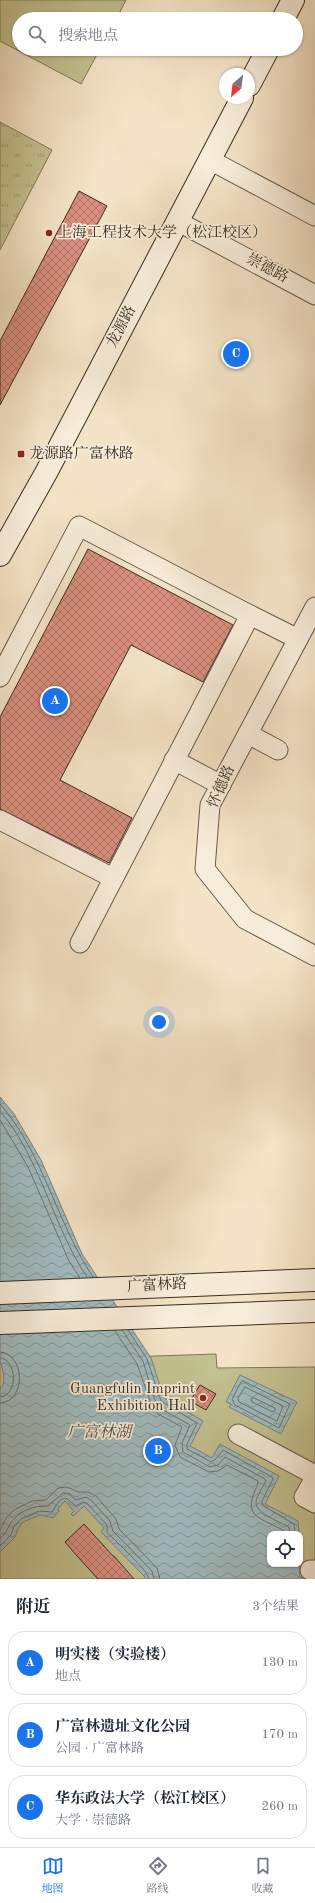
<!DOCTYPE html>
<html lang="zh">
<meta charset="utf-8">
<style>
:root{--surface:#fff;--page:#f2f2f3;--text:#1f2937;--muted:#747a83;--line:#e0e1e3;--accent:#1a73e8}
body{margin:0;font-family:"Old Standard TT","Noto Serif SC",serif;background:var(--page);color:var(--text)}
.controls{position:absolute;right:12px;bottom:12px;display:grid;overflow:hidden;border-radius:8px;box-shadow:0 1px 3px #0004}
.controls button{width:36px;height:36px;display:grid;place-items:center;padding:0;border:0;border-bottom:1px solid var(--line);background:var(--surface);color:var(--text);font:20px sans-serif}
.compass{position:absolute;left:219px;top:68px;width:36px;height:36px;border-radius:50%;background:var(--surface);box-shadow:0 1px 3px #0004;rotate:208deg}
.you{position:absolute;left:159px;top:1022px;width:14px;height:14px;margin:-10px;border:3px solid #fff;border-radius:50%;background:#1a73e8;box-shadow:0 0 0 6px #1a73e833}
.badge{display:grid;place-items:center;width:26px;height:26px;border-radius:50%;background:var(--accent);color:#fff;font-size:13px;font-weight:700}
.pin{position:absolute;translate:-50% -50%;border:2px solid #fff;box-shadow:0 1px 4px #0006}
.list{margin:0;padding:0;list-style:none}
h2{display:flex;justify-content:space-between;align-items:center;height:52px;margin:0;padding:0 16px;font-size:17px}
h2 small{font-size:13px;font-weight:400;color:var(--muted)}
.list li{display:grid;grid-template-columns:26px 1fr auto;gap:12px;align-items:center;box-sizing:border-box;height:64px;margin:0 8px 8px;padding:0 8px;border:1px solid var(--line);border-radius:16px}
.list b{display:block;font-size:15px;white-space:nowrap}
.list p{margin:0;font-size:13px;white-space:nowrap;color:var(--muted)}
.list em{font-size:13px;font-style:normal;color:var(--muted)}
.icon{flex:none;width:22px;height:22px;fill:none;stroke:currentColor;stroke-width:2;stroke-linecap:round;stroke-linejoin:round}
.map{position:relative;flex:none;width:315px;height:1579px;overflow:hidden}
.search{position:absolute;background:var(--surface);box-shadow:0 1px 3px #0004;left:12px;right:12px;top:12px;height:44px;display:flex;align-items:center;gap:10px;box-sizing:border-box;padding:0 14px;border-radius:22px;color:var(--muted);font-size:15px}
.sheet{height:268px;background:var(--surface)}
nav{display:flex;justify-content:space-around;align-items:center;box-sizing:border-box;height:56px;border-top:1px solid var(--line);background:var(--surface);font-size:11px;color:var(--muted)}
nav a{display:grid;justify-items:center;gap:2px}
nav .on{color:var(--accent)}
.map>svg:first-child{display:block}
</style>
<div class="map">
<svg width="315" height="1579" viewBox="0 0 315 1579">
<defs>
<pattern id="grass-tufts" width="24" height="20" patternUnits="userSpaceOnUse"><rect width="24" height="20" fill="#c3c190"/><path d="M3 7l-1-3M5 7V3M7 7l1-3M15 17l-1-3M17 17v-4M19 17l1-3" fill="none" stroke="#9f9d75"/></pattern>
<pattern id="water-waves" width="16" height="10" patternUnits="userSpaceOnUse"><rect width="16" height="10" fill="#a0bbbf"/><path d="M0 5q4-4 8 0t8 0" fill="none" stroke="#83989b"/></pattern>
<pattern id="building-cross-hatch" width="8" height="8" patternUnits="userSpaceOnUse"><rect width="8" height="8" fill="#da8f7f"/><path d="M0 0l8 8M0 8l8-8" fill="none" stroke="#b27568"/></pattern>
</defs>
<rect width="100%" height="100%" fill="#f4e3c6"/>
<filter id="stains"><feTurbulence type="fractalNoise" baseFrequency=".005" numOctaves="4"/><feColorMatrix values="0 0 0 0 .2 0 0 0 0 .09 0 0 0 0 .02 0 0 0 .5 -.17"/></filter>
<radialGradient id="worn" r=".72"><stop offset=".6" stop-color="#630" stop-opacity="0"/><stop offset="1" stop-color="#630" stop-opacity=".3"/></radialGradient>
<path fill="url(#grass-tufts)" stroke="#7e7859" d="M0,122L52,150L0,250Z"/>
<g fill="#c3c190" stroke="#7e7859" fill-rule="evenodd">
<path d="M0,0H126L116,19H19V49H100L81,84L0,41Z"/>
<path d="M216,1354L217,1368L315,1367V1579H0V1361ZM270,1534H300V1564H270Z"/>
</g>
<g fill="url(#water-waves)" stroke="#768380">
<path d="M0,1097L14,1114L41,1160L82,1254L151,1358L164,1398L203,1421L190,1446L212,1458L220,1444L279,1476L265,1504L298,1521L299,1534H270V1564H299L300,1577H315V1579H147L101,1532L104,1528L84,1506L73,1516L71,1514L74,1511L65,1501L58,1509L59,1511L53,1518L40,1515L23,1522L18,1529L15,1537L0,1552V1389C7,1383 3,1369 0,1361Z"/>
<path d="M240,1375L297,1402L281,1434L229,1407L231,1404L226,1402Z"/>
</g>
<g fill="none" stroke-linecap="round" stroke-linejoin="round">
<g stroke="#6c7470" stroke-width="1">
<path d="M0,1104C44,1154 56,1222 93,1277"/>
<path d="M0,1111C40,1157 53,1227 87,1277"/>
<path d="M0,1120L28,1167L69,1261L80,1278"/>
<path d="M122,1330L143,1361L153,1395L157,1404L165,1411L190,1425L182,1443L183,1452L210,1467L218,1465L225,1457L265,1479L266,1481C263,1487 257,1495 256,1502C255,1513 280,1522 289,1527L290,1534"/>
<path d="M128,1330L147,1359L161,1401L197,1423L187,1444V1449L211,1462L215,1460L223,1450L272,1477L273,1479L262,1501V1505L294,1524L295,1534"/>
<path d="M115,1331L137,1364L152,1406L158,1414L182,1427L175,1445L180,1457L209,1472L218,1471L227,1465L258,1481V1484C242,1516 256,1516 283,1530L284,1534"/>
<path d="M0,1352C25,1353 27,1402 0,1403"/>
<path d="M0,1358C17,1359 19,1396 0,1397"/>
<path d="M243,1381L290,1404L279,1428L235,1405L232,1399L241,1382Z"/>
<path d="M245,1387L283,1406L277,1421L239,1402L238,1399Z"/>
<path d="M254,1398L275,1408V1411L273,1412L252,1402L251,1399Z"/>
<path d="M0,1531L6,1518L14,1510L32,1501L46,1500L58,1488L67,1487L78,1492H88L96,1496L116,1519L119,1529L157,1568L160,1579"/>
<path d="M0,1539C5,1534 7,1530 10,1524C18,1511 35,1505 48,1506L63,1493L69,1494L76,1500L86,1497L91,1500L110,1521L113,1531L152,1571L154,1579"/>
<path d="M0,1546L11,1535L14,1526L21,1519L39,1511L52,1512C56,1507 58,1499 66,1498L76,1506L83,1502L87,1503L107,1525V1532C115,1541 148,1570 149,1579"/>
</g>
</g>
<g fill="url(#building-cross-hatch)" stroke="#382e22">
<path d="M79,191L107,206L0,405V341Z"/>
<path d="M88,549L233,625L203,682L131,645L60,780L132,818L109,863L0,809V717Z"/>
<path d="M200,1385L216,1394L206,1410L190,1401Z"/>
<path d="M84,1524L113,1556H114L134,1579H98L78,1557L65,1542Z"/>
</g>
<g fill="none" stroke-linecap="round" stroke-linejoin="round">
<defs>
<g id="street">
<path d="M210,160L315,216"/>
<path d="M177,221L315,295"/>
<path d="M315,607L210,805L205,869L245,919L315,956"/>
<path d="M0,677L79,526L250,615"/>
<path d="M248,734L278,750"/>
<path d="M174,760L221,785"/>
<path d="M0,820L113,878"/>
<path d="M80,943L250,615L298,639"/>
<path d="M238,1434L315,1475"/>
<path d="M315,1478L304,1497L315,1503"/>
<path d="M310,1570H315"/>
</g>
<g id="secondary">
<path d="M283,19L293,0"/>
<path d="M249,85L268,49"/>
<path d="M0,555L47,471L242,98"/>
<path d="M0,1293L315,1280"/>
<path d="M0,1323L315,1311"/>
</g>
</defs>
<use href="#street" stroke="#675b4b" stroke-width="21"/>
<use href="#secondary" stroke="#382e22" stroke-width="24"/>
<use href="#street" stroke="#f8edda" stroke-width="19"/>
<use href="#secondary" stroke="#f8edda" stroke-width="22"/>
</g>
<g fill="#8f2418" stroke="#f8edda" stroke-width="1.5">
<circle cx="49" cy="233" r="4"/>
<rect x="17" y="450" width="8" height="8" rx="2"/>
<circle cx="203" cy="1398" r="4"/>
</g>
<g text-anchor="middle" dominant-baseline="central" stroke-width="3.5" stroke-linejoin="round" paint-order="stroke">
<g font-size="15" fill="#382e22" stroke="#f8edda" text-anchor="start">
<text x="57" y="233">上海工程技术大学（松江校区）</text>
<text x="29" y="454">龙源路广富林路</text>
<text x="195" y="1389" text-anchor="end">Guangfulin Imprint<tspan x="195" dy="17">Exhibition Hall</tspan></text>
</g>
<g font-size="15" fill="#382e22" stroke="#f8edda">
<text transform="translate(267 269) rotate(28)">崇德路</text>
<text transform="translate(122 327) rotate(-62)">龙源路</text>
<text transform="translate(222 787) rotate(-66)">怀德路</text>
<text transform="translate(157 1286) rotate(-3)">广富林路</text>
</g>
<g font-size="16" font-style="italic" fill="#525149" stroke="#f8edda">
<text x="99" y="1433">广富林湖</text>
</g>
</g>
<rect width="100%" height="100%" filter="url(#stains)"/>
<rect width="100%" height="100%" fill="url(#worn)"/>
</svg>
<div class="controls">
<button><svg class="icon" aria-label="locate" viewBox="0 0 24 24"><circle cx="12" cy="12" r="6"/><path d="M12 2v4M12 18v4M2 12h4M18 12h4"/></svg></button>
</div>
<svg class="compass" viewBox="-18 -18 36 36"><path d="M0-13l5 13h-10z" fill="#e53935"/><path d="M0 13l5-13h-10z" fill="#747a83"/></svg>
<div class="you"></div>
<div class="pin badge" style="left:55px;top:701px">A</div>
<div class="pin badge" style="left:158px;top:1451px">B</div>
<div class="pin badge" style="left:236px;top:354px">C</div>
<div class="search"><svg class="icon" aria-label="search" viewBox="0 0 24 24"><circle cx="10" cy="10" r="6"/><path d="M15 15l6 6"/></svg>搜索地点</div>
</div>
<section class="sheet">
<h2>附近<small>3个结果</small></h2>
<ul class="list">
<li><span class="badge">A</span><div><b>明实楼（实验楼）</b><p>地点</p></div><em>130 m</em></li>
<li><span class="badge">B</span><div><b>广富林遗址文化公园</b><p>公园 · 广富林路</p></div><em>170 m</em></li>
<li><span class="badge">C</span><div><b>华东政法大学（松江校区）</b><p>大学 · 崇德路</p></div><em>260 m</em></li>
</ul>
</section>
<nav>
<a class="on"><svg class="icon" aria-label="map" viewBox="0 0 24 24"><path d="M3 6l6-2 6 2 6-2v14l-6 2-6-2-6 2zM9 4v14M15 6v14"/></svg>地图</a>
<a><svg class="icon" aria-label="directions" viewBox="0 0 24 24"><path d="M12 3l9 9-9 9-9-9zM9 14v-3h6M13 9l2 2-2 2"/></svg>路线</a>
<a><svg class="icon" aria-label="saved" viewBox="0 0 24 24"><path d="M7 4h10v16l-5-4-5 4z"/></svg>收藏</a>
</nav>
